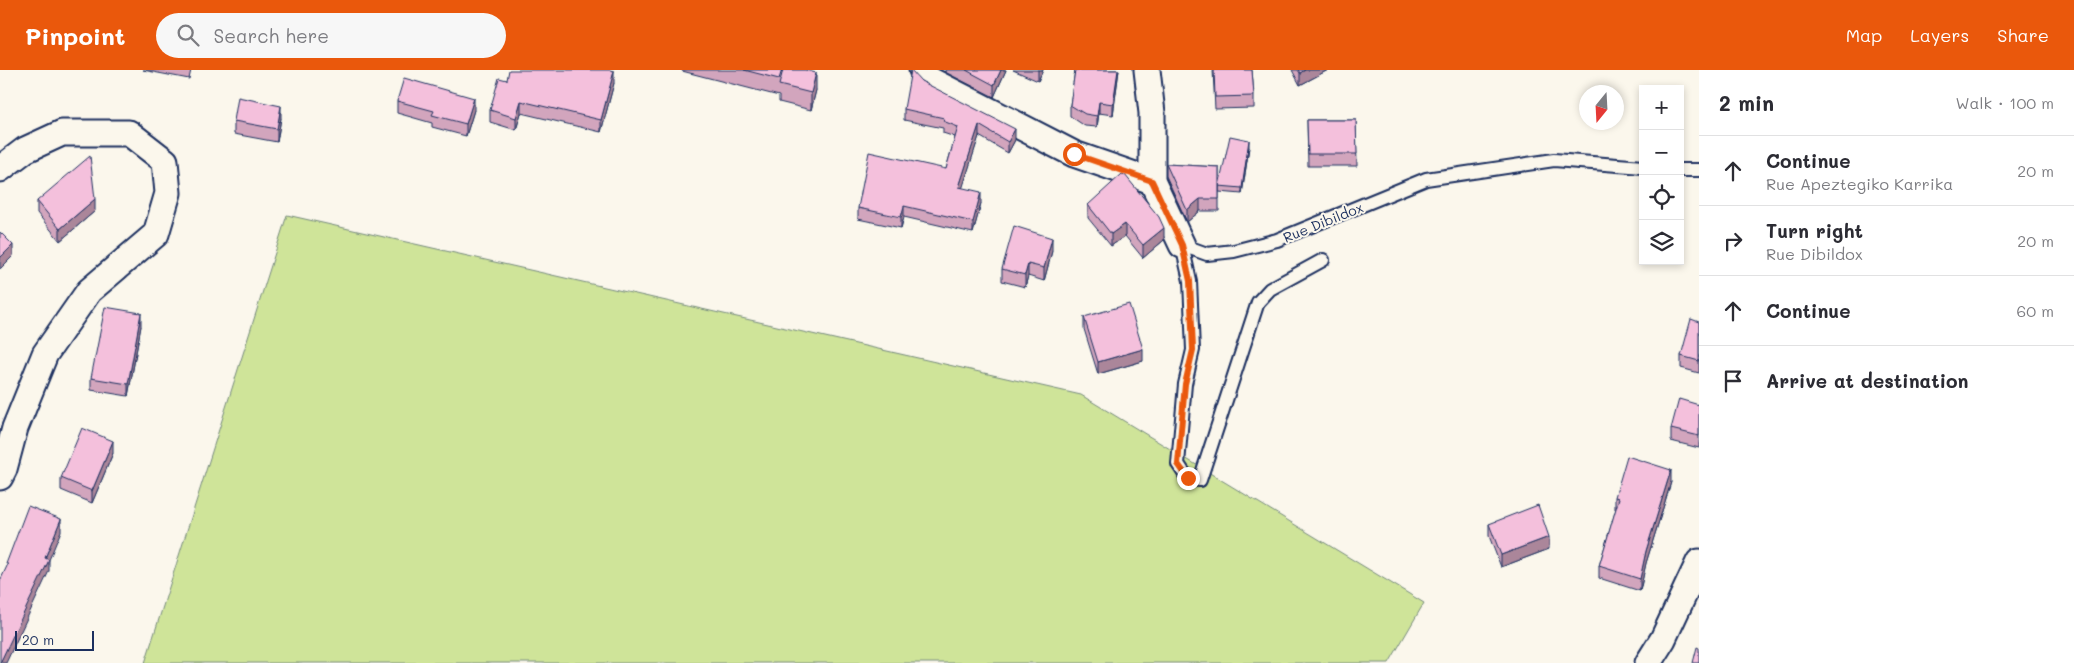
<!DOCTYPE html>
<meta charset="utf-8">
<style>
:root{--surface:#fff;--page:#f7f7f7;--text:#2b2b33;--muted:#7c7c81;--line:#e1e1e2;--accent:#ea580c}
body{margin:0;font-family:Mali,sans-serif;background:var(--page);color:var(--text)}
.controls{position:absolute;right:15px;top:15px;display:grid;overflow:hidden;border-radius:0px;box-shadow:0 2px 8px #0003}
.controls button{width:45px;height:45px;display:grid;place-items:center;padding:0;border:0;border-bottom:1px solid var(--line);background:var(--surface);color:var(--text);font:25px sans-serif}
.compass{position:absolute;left:1579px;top:15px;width:45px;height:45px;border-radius:50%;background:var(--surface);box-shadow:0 2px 8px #0003;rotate:198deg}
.scale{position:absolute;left:15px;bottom:12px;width:79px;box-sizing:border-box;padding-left:5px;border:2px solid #1b2f5e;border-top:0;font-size:14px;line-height:18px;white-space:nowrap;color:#1b2f5e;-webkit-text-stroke:4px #fbf7ec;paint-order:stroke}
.stop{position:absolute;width:15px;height:15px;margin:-11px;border:4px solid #ea580c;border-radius:50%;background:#fff}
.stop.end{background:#ea580c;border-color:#fff;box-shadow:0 1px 5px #0008}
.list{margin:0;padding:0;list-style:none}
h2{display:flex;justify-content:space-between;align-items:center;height:65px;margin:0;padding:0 20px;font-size:21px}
h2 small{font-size:16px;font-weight:400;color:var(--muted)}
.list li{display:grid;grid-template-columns:32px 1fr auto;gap:15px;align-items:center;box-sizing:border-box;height:70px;padding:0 20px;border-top:1px solid var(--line)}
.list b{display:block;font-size:19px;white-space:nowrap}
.list p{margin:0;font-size:16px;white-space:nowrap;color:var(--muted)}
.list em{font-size:16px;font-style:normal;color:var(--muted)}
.icon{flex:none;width:28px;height:28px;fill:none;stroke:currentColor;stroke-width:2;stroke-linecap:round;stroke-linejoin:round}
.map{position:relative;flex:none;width:1699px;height:593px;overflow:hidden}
header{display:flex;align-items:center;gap:30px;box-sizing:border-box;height:70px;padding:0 25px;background:var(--accent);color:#fff}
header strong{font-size:24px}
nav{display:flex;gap:28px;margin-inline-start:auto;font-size:18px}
.search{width:350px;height:45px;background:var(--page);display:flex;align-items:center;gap:12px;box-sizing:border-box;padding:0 18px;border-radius:28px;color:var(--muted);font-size:19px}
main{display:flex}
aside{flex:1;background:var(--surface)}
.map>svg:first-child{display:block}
</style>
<header>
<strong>Pinpoint</strong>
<div class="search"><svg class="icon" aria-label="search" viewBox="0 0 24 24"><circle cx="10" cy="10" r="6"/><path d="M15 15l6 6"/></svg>Search here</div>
<nav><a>Map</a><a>Layers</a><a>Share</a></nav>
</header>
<main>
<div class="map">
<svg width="1699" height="593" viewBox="0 0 1699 593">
<rect width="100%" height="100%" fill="#fbf7ec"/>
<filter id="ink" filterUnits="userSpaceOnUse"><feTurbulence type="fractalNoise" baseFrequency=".02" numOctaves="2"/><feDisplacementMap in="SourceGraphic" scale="10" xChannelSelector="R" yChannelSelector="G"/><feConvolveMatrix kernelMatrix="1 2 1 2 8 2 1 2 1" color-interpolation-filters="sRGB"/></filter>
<g filter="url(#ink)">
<path fill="#cfe499" stroke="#758a7c" d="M287,145L1081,325L1424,533L1389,593H145Z"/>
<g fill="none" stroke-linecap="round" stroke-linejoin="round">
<defs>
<g id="service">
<path d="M1680,100H1699"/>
<path d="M1182,175L1190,211L1193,280L1185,314L1178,394L1188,409L1200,410L1258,232L1270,219L1323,190"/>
<path d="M1182,175L1207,184L1234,181L1277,170L1426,109L1554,90L1643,97"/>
</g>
<g id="minor">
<path d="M922,0L928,9L1074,84L1152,111"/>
<path d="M1147,0L1152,43V111L1182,175"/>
<path d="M0,99L25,80L62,63H129L165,91L168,123L156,164L89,221L45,284L15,358L4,399L0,407"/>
<path d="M1648,593L1663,569L1699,492"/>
</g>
</defs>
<use href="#service" stroke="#1b2f5e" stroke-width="16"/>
<use href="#minor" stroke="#1b2f5e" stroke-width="29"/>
<use href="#service" stroke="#fbf7ec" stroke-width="12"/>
<use href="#minor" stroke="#fbf7ec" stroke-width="25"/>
</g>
<g fill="#d2a5bd" stroke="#1b2f5e">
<path d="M143,0H191L189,9Z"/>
<path d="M682,0H805L816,20L811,40L779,32V26L682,1Z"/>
<path d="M945,0H1006L994,27L945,2Z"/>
<path d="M1013,0H1043L1038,11Z"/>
<path d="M1075,0H1119L1113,45L1099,43L1097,57L1085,56L1070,46V35Z"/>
<path d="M1213,0H1252L1254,26V38L1215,39Z"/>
<path d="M1292,0H1328L1300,15Z"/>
<path d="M507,10L614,13L601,62L521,43L516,60L490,52V40Z"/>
<path d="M921,11L1015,70L1008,83L979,66L962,118L981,133L973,163L904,147L901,158L858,149V138L946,99L955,67L943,63V58L904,50V39Z"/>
<path d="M397,31L474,40L466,66L432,57V53L397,43Z"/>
<path d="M281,48L277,72L234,64V51Z"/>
<path d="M1307,50H1356L1357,96H1308Z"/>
<path d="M1249,77L1242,124L1219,122V116Z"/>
<path d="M1166,94L1219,97V141H1200L1187,152L1166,106Z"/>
<path d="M37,131L95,141L60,171L37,143Z"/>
<path d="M1088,135L1164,170L1143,188L1125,166L1111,176L1088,148Z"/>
<path d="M1052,181L1044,211L1028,206L1025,217L1002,211V199Z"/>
<path d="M1084,247L1143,291L1098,304L1084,259Z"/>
<path d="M1699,252V303L1681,298V286Z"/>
<path d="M141,256L128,326L91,320V308Z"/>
<path d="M1699,335V378L1671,371V359Z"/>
<path d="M113,383L92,433L61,420V408Z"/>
<path d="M1671,412L1646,493L1640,521L1599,508V496L1616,439H1615V427Z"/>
<path d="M1489,454L1549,479L1501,497L1489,466Z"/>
</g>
<g fill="#ab869a" stroke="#1b2f5e">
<path d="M1001,0H1006L994,27V15Z"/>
<path d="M1038,0H1043L1038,11Z"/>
<path d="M1118,0H1119L1113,45V34Z"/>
<path d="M1305,0H1328L1300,15V3Z"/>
<path d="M614,1V13L601,62V50Z"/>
<path d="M816,3V20L811,40V23Z"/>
<path d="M474,28V40L466,66V54Z"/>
<path d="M521,31V43L516,60V48Z"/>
<path d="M1099,32V43L1097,57V46Z"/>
<path d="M281,36V48L277,72V59Z"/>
<path d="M979,55V66L959,129V117Z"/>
<path d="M1015,59V70L1008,83V72Z"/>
<path d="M1249,70V77L1242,124V118Z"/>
<path d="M981,122V133L973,163V152Z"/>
<path d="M95,129V141L60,171V159Z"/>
<path d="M1200,129V141L1187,152V140Z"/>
<path d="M904,136V147L901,158V147Z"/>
<path d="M1125,154V166L1111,176V164Z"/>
<path d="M1164,158V170L1143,188V175Z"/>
<path d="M1052,168V181L1044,211V198Z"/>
<path d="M13,175V186L0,199V188Z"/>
<path d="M1028,194V206L1025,217V205Z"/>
<path d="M141,243V256L128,326V314Z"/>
<path d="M1143,279V291L1098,304V292Z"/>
<path d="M113,371V383L92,433V421Z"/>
<path d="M1671,400V412L1646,493L1640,521V509L1646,481Z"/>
<path d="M61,449V461L49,490V501L6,593H0L45,488Z"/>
<path d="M1549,467V479L1501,497V485Z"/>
</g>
<g fill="#f4c0dc" stroke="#1b2f5e">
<path d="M509,0H610L614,1L601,50L521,31L516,48L490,40L499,8L507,10Z"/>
<path d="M744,0H782L779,9Z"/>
<path d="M783,0H805L816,3L811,23L779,15Z"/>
<path d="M911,0L921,11L1015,59L1008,72L979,55L959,117L981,122L973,152L904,136L901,147L858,138L869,82L946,99L958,57L943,51L944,48L904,39Z"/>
<path d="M966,0H1001L994,15Z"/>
<path d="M1075,0H1118L1113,34L1099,32L1097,46L1085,44L1070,35Z"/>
<path d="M1214,0H1252L1254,26L1215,27Z"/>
<path d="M1298,0H1305L1300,3Z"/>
<path d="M404,8L474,28L466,54L432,45L434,41L397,31Z"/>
<path d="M238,27L281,36L277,59L234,51Z"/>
<path d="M1307,50H1356L1357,84H1308Z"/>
<path d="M1230,66L1249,70L1242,118L1219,116Z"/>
<path d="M90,86L95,129L60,159L37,131Z"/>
<path d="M1166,94L1219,97V129H1200L1187,140Z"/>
<path d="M1122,104L1125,105L1159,147L1164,158L1143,175L1125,154L1111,164L1088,135Z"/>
<path d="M1014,156L1052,168L1044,198L1028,194L1025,205L1002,199Z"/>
<path d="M0,162L13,175L0,188Z"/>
<path d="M1129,234L1143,279L1098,292L1084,247Z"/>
<path d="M105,237L141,243L128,314L91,308Z"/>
<path d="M1691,249L1699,252V291L1681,286Z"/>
<path d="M1679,329L1699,335V366L1671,359Z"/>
<path d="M82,358L113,371L92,421L61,408Z"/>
<path d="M1627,386L1671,400L1646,481L1640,509L1599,496L1619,428L1615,427Z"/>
<path d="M1538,435L1549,467L1501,485L1489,454Z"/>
<path d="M28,436L61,449L45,488L49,490L0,593V511L8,494H6Z"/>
<path d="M1697,577L1699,578V593H1693Z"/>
</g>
</g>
<g fill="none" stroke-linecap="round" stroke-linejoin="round" filter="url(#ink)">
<path stroke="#ea580c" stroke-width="6" d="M1074,84L1152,111L1182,175L1190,211L1193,280L1185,314L1178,394L1188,408"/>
</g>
<g text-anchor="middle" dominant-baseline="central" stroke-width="4" stroke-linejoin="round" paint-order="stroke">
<g font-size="14" fill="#1b2f5e" stroke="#fbf7ec">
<text transform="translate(1323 152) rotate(-22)">Rue Dibildox</text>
</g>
</g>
</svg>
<div class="controls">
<button>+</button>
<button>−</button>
<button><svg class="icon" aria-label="locate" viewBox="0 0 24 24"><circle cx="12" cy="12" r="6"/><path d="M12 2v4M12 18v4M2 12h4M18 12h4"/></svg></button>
<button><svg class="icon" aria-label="layers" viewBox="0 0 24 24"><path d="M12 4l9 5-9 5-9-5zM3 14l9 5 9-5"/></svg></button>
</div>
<svg class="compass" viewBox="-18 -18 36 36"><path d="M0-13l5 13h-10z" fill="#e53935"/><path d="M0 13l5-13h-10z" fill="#7c7c81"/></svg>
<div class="scale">20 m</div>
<div class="stop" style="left:1074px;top:84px"></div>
<div class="stop end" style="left:1188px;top:408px"></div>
</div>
<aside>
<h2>2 min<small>Walk · 100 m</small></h2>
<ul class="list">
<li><svg class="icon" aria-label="ahead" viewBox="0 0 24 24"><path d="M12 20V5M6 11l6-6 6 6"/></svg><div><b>Continue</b><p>Rue Apeztegiko Karrika</p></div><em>20 m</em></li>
<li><svg class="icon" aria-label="right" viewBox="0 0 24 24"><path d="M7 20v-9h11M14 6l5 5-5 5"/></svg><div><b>Turn right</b><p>Rue Dibildox</p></div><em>20 m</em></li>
<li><svg class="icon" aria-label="ahead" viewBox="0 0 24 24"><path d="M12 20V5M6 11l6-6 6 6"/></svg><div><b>Continue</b></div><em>60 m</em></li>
<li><svg class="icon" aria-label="arrive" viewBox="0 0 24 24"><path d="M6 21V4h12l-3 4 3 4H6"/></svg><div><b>Arrive at destination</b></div></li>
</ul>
</aside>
</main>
